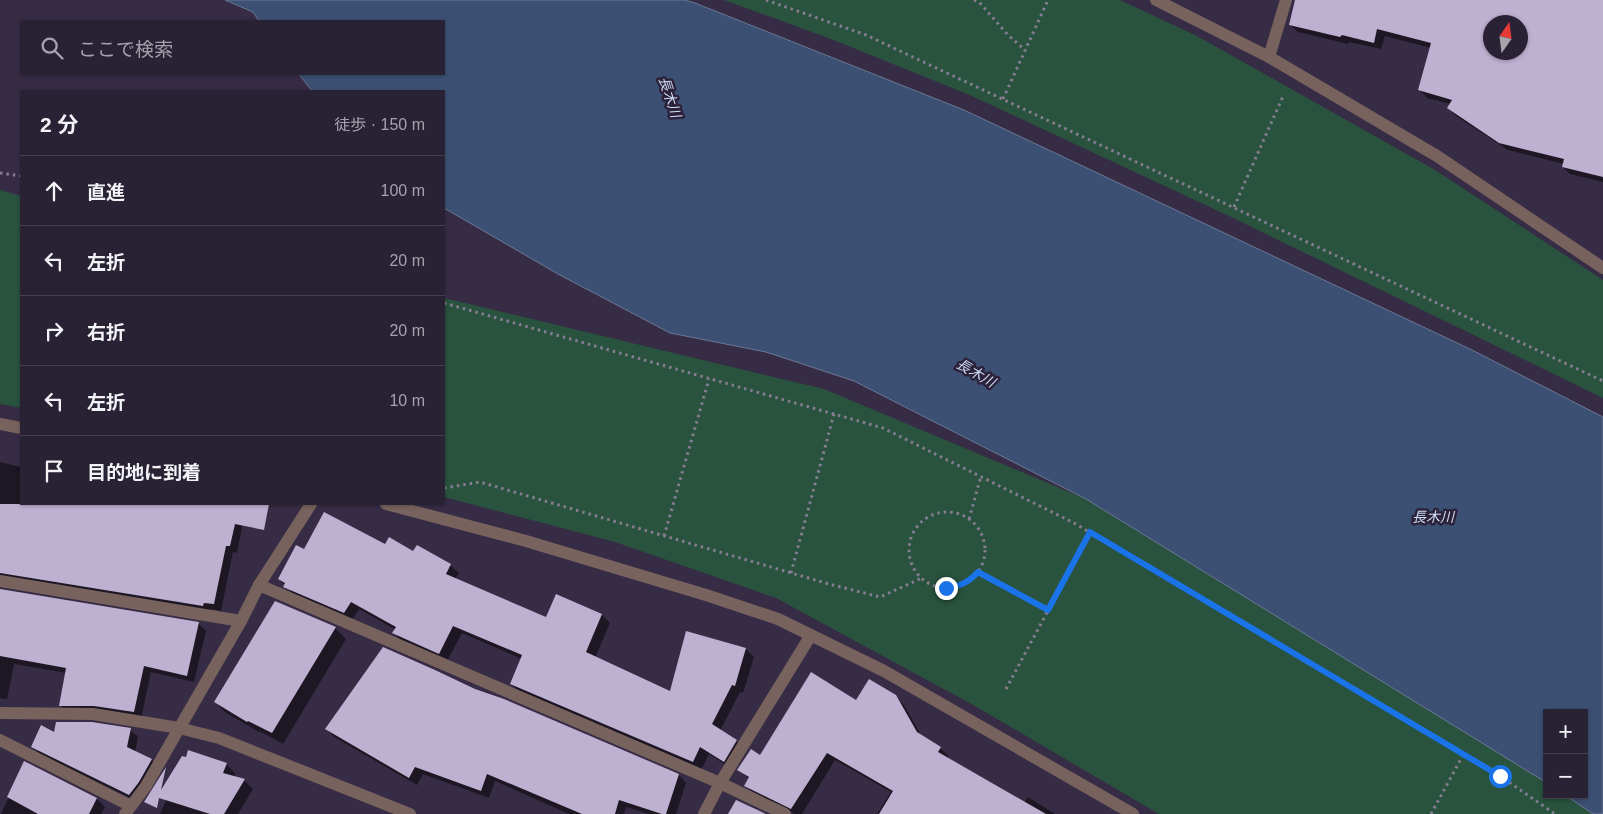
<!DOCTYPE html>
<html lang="ja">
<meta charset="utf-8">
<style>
:root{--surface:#292134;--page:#31293c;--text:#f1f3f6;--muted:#a5a3ac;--line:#453e4f}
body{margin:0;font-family:Arial,"Noto Sans JP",sans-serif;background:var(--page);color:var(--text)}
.controls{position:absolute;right:15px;bottom:15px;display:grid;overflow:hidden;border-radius:0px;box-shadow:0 1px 4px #0004}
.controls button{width:45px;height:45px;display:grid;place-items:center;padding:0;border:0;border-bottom:1px solid var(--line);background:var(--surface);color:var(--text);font:25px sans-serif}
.compass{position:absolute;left:1483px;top:15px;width:45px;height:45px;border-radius:50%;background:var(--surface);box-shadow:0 1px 4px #0004;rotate:14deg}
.stop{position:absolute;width:15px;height:15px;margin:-11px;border:4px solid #1a73e8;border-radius:50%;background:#fff}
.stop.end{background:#1a73e8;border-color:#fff;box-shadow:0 1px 5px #0008}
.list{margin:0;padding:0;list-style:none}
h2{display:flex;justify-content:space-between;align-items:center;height:65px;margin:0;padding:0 20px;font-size:21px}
h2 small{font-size:16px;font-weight:400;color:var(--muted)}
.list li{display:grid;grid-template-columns:32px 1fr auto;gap:15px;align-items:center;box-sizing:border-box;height:70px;padding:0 20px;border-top:1px solid var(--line)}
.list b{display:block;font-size:19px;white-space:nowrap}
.list em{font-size:16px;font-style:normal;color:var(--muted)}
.icon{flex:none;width:28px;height:28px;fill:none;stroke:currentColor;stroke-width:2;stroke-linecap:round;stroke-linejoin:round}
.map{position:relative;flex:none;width:1603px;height:814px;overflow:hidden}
.search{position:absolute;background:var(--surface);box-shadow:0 1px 4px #0004;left:20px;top:20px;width:425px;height:55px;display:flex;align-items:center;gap:12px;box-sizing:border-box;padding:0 18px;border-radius:0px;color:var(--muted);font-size:19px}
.panel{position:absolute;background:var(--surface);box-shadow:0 1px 4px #0004;left:20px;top:90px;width:425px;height:415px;border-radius:0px}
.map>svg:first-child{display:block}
</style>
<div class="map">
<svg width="1603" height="814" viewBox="0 0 1603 814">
<rect width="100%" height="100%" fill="#372c45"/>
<g fill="#29533e">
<path d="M724,0H1120L1197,36L1435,170L1603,280V398L1229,216L972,96L831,39Z"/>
<path d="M0,190L21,196V408L0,404Z"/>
<path d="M444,298L824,389L1086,499L1540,778L1547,783V795H1565L1593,814H1159L975,706L776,598L615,542L444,497Z"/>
</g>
<path fill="#3b5073" stroke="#6c7896" d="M225,0H684L695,3L964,110L1472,350L1603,417V814H1593L1565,795H1584V713H1547V783L1086,499L854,381L766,352L670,333L558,274L444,208V91H312L299,74H444V21H259L253,12Z"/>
<g fill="#0007" fill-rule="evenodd">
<path d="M1296,0H1603V182L1570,174L1563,167L1564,164L1508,150L1456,116L1448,108L1451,104L1427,98L1420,90L1431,48L1385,36L1381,49L1349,42L1348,44L1298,32L1290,25ZM1490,22H1520V52H1490Z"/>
<path d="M0,462L21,467V504H232L238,505L245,512L237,553L233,552L221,611L211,609L210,613L0,585Z"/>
<path d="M386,546L414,552L450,565L459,573L455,579L547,619L556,596L602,615L610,623L595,658L671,693L746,649L754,657L743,693L740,692L720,731L736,741L744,749L732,769L709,754L701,770L520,692L511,684L522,659L462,633L447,661L402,641L394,633L396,630L359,609L352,620L293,594L279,579L305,551Z"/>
<path d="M0,590L199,624L206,631L194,682L151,672L141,719L67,712L60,705L67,673L14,664L7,699L0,698Z"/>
<path d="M335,628L346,639L283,744L259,731V732L226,713L215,702Z"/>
<path d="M475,690L503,700L679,775L686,783L676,814H649L626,807L624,814H569L495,781L489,798L423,774L417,785L334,737L327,729Z"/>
<path d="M895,696L904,705L922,737L940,748L949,756L947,758L1024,803L1028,797L1055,814H877L891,792L835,760L802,814H795L754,794L746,785L749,779L739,770L761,756L857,701Z"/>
<path d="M130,730L138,737L135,752L152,760L159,767L137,801L40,754L33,746L55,734Z"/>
<path d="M188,752L226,764L235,773L234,777L244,780L253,789L238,814H160Z"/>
<path d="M25,763L97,799L105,807L101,814H1Z"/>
</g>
<g fill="#beb0d0" fill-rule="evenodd">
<path d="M1295,0H1603V177L1562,167L1564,159L1499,143L1447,108L1452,100L1418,90L1431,43L1377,29L1374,43L1342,35L1340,37L1289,25ZM1490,22H1520V52H1490Z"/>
<path d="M0,504H269L264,530L235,524L230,546H226L214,604L204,603L203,606L0,573Z"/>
<path d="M324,512L385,544L389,537L413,551L417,545L451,564L446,574L546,617L556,594L602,614L586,652L670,691L686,631L746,648L735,686L732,685L712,724L737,740L724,762L700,747L693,762L510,684L522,655L453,626L439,654L392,633L396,627L351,602L344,613L283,587L285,583L278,579L296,545L304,549Z"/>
<path d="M0,589L199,622L187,676L144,666L134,712L94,706H59L66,668L0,656Z"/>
<path d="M275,601L336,627L272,733L248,721L247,722L214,702Z"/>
<path d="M383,647L435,670L475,689L504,699L679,774L666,814H662L619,800L615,814H582L487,774L481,791L415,767L409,778L325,729Z"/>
<path d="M811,672L856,700L869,679L896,695L917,732L941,747L938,752L1046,814H879L893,791L827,753L791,809L744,786L749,777L737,770L751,749L760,755Z"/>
<path d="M56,722H92L131,728L127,747L152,759L139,782L129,795L31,747L41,725L54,732Z"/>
<path d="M188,750L227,763L223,773L245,779L224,814H210L159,798L157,808L144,802L166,767L161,790L182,756L186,757Z"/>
<path d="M24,761L97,798L89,814H38L7,797Z"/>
<path d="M736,800L766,814H728Z"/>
</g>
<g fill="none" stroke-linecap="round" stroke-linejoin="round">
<g stroke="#867d91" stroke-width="3" stroke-dasharray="2.5 4" stroke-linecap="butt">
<path d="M766,0L866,35L1603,381"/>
<path d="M974,0L979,2L1008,35L1025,50"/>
<path d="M1003,99L1048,0"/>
<path d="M0,173L21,176"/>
<path d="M1234,207L1284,94"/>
<path d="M444,303L883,428L1074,523L1500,776L1555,814"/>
<path d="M444,488L480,482L829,584L880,597L922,578"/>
<circle cx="947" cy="550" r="38"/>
<path d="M969,519L981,476"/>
<path d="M664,536L709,379"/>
<path d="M791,573L834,414"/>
<path d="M978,573L1048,610"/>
<path d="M1006,689L1090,532"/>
<path d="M1431,814L1463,755"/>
</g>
<g stroke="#78625e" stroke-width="12">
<path d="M1156,0L1269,57L1437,156L1603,268"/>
<path d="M1269,57L1286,0"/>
<path d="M0,424L21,428"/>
<path d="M386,504L526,541L706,595L778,619L884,671L1133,814"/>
<path d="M0,581L241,621"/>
<path d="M259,585L720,783L785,814"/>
<path d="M0,713L93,714L179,728L219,738L410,814"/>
<path d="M0,740L131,806"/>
<path d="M125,814L146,786L241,621L259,585L311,504"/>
<path d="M704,814L720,783L811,635"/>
</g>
</g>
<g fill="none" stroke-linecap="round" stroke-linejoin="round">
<path stroke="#1a73e8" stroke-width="6" d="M946,588C960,586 968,583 978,572L1048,610L1090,532L1500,776"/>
</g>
<g text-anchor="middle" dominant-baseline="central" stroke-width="5" stroke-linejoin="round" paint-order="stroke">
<g font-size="14" font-style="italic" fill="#ceddf6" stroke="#2d223b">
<text transform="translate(670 97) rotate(72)">長木川</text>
<text transform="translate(976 373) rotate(30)">長木川</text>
<text x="1433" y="517">長木川</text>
</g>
</g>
</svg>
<div class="controls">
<button>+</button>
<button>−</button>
</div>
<svg class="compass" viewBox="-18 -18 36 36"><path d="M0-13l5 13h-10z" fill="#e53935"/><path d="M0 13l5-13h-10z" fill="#a5a3ac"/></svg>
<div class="stop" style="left:1500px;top:776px"></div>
<div class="stop end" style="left:946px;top:588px"></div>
<div class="search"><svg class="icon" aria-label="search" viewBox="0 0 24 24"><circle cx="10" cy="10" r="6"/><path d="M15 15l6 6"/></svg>ここで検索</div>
<section class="panel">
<h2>2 分<small>徒歩 · 150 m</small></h2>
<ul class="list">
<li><svg class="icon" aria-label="ahead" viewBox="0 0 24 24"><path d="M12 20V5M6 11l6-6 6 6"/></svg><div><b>直進</b></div><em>100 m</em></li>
<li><svg class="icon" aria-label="left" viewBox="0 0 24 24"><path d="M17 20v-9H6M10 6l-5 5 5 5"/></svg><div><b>左折</b></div><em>20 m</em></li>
<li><svg class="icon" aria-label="right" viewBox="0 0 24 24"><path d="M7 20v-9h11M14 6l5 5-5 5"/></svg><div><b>右折</b></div><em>20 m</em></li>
<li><svg class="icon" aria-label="left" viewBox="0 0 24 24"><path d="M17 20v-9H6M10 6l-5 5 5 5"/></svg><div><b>左折</b></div><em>10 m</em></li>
<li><svg class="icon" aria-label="arrive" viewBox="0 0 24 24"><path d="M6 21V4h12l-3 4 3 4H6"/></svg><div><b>目的地に到着</b></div></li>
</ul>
</section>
</div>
